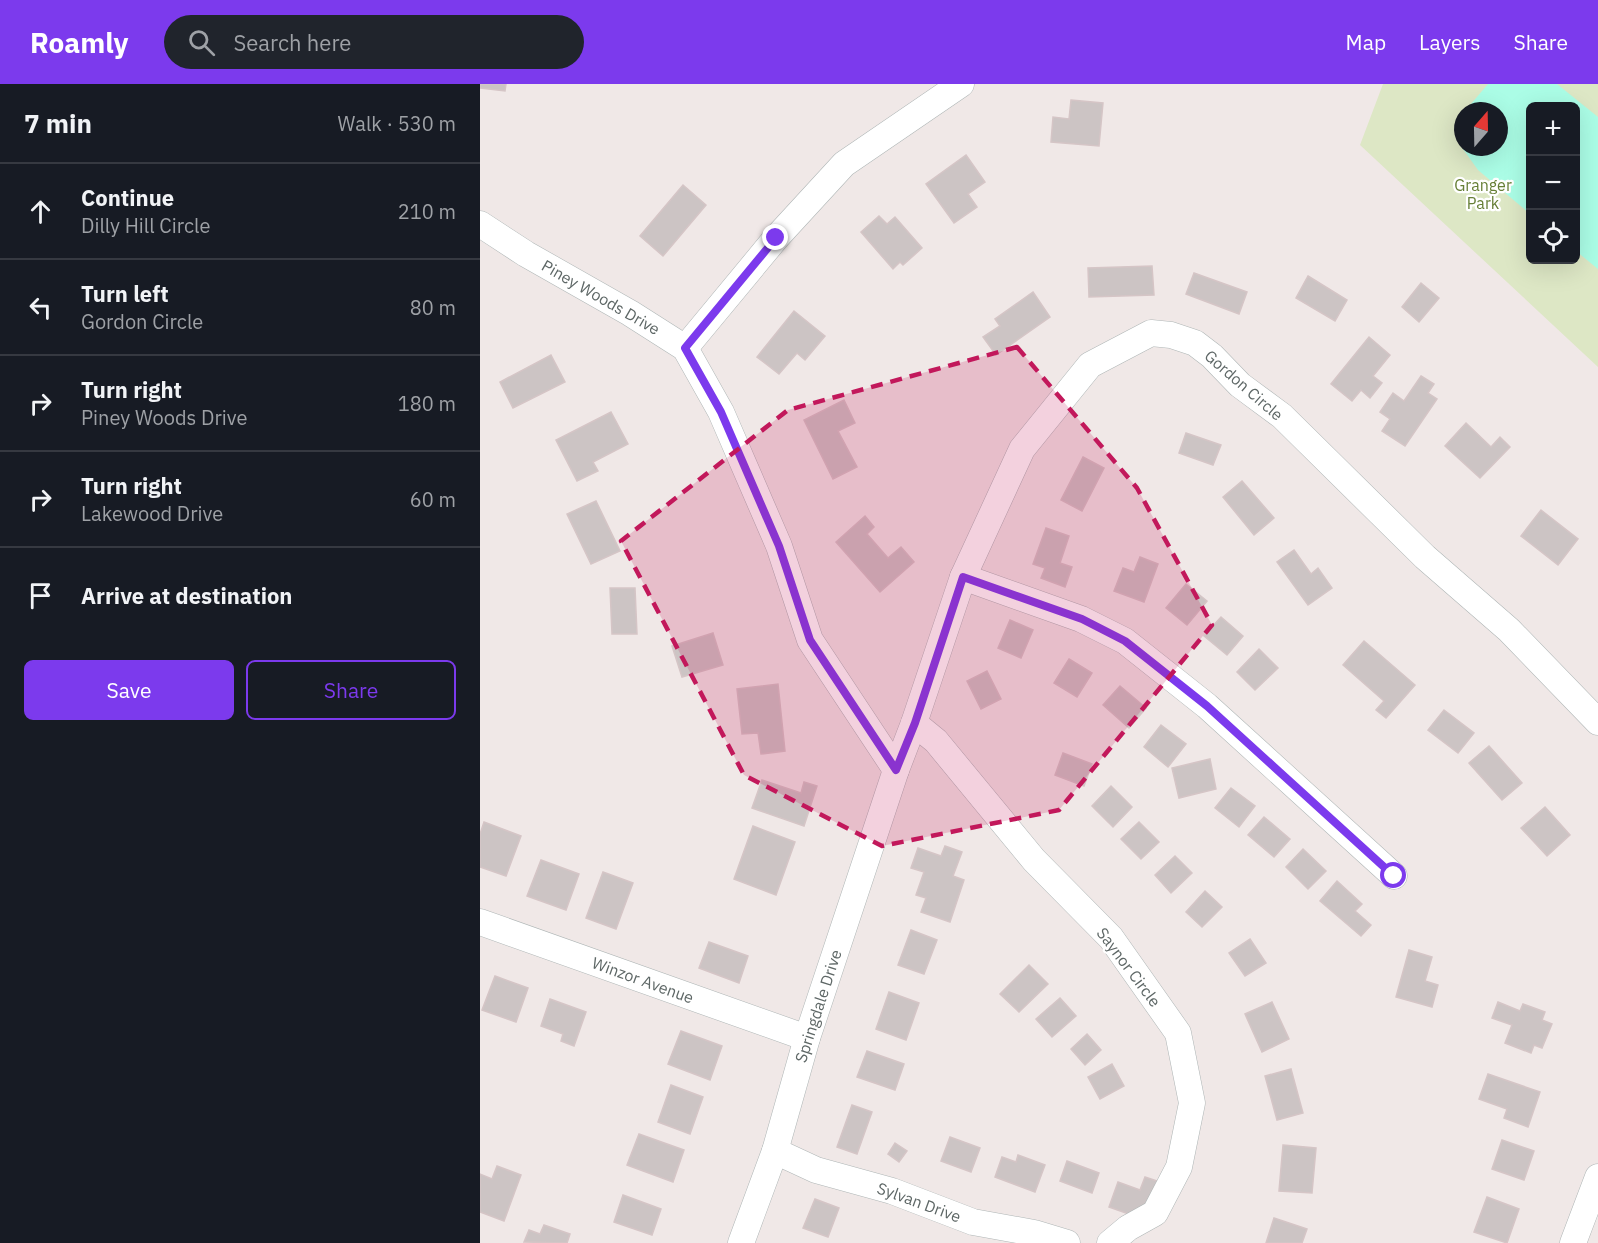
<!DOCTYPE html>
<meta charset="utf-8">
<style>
:root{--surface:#171b24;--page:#20242c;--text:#f1f3f6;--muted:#9ea1a6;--line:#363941;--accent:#7c3aed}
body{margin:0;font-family:"IBM Plex Sans",sans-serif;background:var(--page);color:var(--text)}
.controls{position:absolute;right:18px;top:18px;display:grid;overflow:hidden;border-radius:9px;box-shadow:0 6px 24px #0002}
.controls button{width:54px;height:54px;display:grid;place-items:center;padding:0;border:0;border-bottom:2px solid var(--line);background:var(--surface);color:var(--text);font:30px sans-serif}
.compass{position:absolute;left:974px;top:18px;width:54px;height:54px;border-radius:50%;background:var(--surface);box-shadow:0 6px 24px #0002;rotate:20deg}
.stop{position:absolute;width:18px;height:18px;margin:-14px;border:4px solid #7c3aed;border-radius:50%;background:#fff}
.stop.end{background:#7c3aed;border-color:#fff;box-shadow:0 2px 6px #0008}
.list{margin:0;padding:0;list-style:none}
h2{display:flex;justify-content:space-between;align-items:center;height:78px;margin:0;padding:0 24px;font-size:26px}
h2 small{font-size:20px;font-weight:400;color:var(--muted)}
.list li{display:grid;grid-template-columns:39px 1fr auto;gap:18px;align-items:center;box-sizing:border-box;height:96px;padding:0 24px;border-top:2px solid var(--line)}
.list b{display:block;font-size:22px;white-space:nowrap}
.list p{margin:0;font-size:20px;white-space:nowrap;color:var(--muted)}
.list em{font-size:20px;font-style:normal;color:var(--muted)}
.actions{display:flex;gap:12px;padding:18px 24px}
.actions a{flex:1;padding:14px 0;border:2px solid var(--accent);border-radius:9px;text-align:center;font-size:21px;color:var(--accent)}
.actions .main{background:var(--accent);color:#fff}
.icon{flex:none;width:33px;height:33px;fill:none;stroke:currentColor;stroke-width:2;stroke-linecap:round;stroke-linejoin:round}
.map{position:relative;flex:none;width:1118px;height:1159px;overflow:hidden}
header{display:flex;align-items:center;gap:36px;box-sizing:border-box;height:84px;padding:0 30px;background:var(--accent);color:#fff}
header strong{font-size:28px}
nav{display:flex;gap:33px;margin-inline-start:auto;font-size:21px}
.search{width:420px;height:54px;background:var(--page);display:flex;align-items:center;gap:15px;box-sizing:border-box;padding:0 21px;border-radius:33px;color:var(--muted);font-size:22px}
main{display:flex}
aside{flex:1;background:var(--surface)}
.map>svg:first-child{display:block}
</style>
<header>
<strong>Roamly</strong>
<div class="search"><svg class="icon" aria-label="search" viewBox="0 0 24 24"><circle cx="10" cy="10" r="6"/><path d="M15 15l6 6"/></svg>Search here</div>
<nav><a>Map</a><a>Layers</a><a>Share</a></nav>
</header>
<main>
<aside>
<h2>7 min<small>Walk · 530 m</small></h2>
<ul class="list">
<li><svg class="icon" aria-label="ahead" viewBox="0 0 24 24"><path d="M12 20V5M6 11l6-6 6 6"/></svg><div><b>Continue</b><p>Dilly Hill Circle</p></div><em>210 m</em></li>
<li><svg class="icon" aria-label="left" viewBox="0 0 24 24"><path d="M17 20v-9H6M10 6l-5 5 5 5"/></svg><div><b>Turn left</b><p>Gordon Circle</p></div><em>80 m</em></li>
<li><svg class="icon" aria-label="right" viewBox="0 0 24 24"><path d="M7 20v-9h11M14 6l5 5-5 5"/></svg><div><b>Turn right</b><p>Piney Woods Drive</p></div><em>180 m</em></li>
<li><svg class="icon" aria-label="right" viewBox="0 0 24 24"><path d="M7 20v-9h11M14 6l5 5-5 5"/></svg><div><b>Turn right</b><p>Lakewood Drive</p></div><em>60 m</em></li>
<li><svg class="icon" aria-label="arrive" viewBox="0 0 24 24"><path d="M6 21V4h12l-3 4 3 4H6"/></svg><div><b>Arrive at destination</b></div></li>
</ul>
<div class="actions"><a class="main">Save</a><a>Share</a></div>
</aside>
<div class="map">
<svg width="1118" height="1159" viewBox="0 0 1118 1159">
<rect width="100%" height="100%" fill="#f0e8e7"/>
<path fill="#dde7c5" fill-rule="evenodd" d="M903,0H1118V283L880,61ZM1050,22H1096V176H1050ZM983,27H1019V63H983Z"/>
<path fill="#abfde6" d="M1008,0H1077L1118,33V185L1096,167V22H1050V130L998,86L978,58L977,36L983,29V63H1019V27H985Z"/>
<g fill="#ccc4c4" stroke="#d5c5c6" stroke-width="1.5">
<path d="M0,0H26L25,7L0,4Z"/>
<path d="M591,16L623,19L619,62L571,58L573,33L589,35Z"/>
<path d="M486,71L505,98L488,110L497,123L474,139L446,100Z"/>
<path d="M203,101L226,121L183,172L160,152Z"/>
<path d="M399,132L407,140L415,133L442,164L423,181L420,178L413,185L381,148Z"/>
<path d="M672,182L674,211L609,213L608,184Z"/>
<path d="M714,189L767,208L759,230L706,210Z"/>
<path d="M828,192L867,216L855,237L816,214Z"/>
<path d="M941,199L959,214L939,238L922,223Z"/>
<path d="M553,208L570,233L516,271L503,253L520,242L515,235Z"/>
<path d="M314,227L345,252L325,276L317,269L299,290L277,273Z"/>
<path d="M889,253L910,271L893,292L902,299L890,314L881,306L872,317L851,300Z"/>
<path d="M71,271L85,298L33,324L20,298Z"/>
<path d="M941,292L954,300L948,309L957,315L925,362L902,347L910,335L900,328L913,309L924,317Z"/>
<path d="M364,316L375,339L358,347L377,383L353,395L324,336Z"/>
<path d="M131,328L148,360L113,378L118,387L97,397L76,356Z"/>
<path d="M986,339L1011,363L1020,353L1030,363L1000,394L965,362Z"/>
<path d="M706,349L741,361L733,381L699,369Z"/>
<path d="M603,373L624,384L602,427L581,416Z"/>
<path d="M762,397L794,434L774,451L743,413Z"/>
<path d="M116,417L140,467L111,480L87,430Z"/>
<path d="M1061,426L1098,455L1078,481L1041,452Z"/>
<path d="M385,432L394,443L387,450L408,474L421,463L434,478L400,508L356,458Z"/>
<path d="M566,444L589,452L580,479L592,483L585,503L561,494L565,484L553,480Z"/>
<path d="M814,466L831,490L838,484L852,504L828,521L797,478Z"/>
<path d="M660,473L678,480L664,518L634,507L643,484L654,488Z"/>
<path d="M706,500L727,517L707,541L686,524Z"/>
<path d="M130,504H155L157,550H132Z"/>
<path d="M741,533L763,552L747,571L724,552Z"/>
<path d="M530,536L553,546L541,574L518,564Z"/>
<path d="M233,549L243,581L202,593L192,562Z"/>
<path d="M884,557L935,601L906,634L896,626L904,617L863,581Z"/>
<path d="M779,565L798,584L775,606L757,588Z"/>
<path d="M589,575L612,589L597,613L574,599Z"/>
<path d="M507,587L521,615L501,625L487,597Z"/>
<path d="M298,600L305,667L281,670L278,649L262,650L257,605Z"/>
<path d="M640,602L666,624L649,644L623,621Z"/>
<path d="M964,626L994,649L978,669L948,646Z"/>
<path d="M681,641L706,660L688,683L664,663Z"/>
<path d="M1009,662L1042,699L1022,716L989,679Z"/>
<path d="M583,669L612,680L604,702L575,691Z"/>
<path d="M730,675L736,705L699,714L692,684Z"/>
<path d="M282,696L321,709L324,698L337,702L324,742L272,724Z"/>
<path d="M631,702L652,723L633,743L612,722Z"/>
<path d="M751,704L775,722L759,743L735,724Z"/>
<path d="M1065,723L1090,751L1067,772L1041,744Z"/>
<path d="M784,733L810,755L794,773L768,751Z"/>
<path d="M4,738L41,752L26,792L0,783V750Z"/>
<path d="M659,738L679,758L661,775L641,755Z"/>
<path d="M273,742L315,758L296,811L254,795Z"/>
<path d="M465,762L482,768L473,792L484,796L470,838L441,828L446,814L436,811L444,788L431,784L438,764L461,772Z"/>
<path d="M823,765L846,787L828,805L806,783Z"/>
<path d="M695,772L712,789L691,809L675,791Z"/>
<path d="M61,776L99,790L86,826L47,812Z"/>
<path d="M123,788L153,799L136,845L106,834Z"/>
<path d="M857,797L882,820L875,827L891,841L881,852L840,817Z"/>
<path d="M725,807L742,823L722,843L706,828Z"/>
<path d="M431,846L457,856L444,890L418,881Z"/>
<path d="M770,855L786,879L765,892L749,869Z"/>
<path d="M229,858L268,872L259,899L219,884Z"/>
<path d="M929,866L952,873L945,897L958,901L952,923L916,913Z"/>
<path d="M549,881L568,900L539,928L520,910Z"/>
<path d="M15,892L48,904L36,938L2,926Z"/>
<path d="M409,908L439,919L426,956L396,945Z"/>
<path d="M580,914L596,932L572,953L556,935Z"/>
<path d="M70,915L106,928L94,962L81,957L83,950L61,942Z"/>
<path d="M792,918L809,955L782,968L765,930Z"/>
<path d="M1018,918L1040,927L1043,920L1065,928L1062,936L1072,940L1062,964L1054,961L1051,969L1025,959L1032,941L1012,934Z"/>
<path d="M201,947L242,962L230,996L188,980Z"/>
<path d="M607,950L621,966L605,981L591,965Z"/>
<path d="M387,967L424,980L415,1006L377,993Z"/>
<path d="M632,980L644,1002L620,1015L608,993Z"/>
<path d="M811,985L823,1029L797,1036L785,992Z"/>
<path d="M1008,990L1060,1008L1048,1043L1024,1034L1027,1025L999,1015Z"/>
<path d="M191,1001L223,1013L210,1050L178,1038Z"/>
<path d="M372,1021L392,1028L377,1070L357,1063Z"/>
<path d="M159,1050L204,1066L193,1098L147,1081Z"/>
<path d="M470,1053L500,1064L491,1088L461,1077Z"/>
<path d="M1022,1056L1054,1067L1044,1096L1012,1085Z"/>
<path d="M415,1059L427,1067L419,1078L408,1070Z"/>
<path d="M803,1061L836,1064L832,1109L799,1107Z"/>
<path d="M538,1071L565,1081L555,1108L515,1093L522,1073L536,1078Z"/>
<path d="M587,1077L619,1089L612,1109L580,1097Z"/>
<path d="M17,1082L41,1091L24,1137L0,1128V1090L12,1095Z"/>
<path d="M665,1093L677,1097L663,1135L629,1123L638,1098L660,1106Z"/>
<path d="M143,1111L181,1125L172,1151L134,1138Z"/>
<path d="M1007,1113L1039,1125L1027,1159L994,1148Z"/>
<path d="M335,1115L359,1124L348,1153L323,1144Z"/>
<path d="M794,1134L827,1145L822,1159H786Z"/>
<path d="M64,1141L90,1150L87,1159L44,1158L49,1146L60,1150Z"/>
</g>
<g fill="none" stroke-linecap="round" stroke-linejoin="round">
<defs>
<g id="minor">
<path d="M0,140L46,170L150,229L205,264L241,328L299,462L330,556L416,686"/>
<path d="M205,264L296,154L364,80L481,0"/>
<path d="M483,493L601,535L645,557L727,622L914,792"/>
<path d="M434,639L456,657L554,776L631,854L698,949L712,1019L699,1083L675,1129L648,1144L630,1159"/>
<path d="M0,838L327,954"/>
<path d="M295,1067L336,1086L412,1107L493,1138L554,1149L587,1159"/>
<path d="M261,1159L295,1067L327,954L416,686L434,639L483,493L542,365L610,281L671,249L691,251L715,259L732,272L760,301L802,332L945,473L1029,546L1118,638"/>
<path d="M1093,1159L1118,1093"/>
</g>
</defs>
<use href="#minor" stroke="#afb6b6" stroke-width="27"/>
<use href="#minor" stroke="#fff" stroke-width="26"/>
</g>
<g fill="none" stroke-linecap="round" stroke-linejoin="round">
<path stroke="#7c3aed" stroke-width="8" d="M296,154L205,264L241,328L299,462L330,556L416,686L435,639L483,493L602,535L645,557L727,622L914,792"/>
</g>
<path fill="#c2185b" fill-opacity="0.2" stroke="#c2185b" stroke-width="4.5" stroke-dasharray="12 8" stroke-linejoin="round" d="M537,263L657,404L732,541L579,726L402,762L264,691L141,457L308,326Z"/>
<g text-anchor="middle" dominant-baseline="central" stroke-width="4.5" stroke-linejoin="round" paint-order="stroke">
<g font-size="16" fill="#667f36" stroke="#fff">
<text x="1003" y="101">Granger<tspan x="1003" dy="18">Park</tspan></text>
</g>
<g font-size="16" fill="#5e6766" stroke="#fff">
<text transform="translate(121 213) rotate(30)">Piney Woods Drive</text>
<text transform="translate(764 301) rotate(41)">Gordon Circle</text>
<text transform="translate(649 883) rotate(53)">Saynor Circle</text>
<text transform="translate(163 896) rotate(20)">Winzor Avenue</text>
<text transform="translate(338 922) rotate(-72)">Springdale Drive</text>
<text transform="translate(439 1118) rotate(20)">Sylvan Drive</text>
</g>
</g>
</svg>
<div class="controls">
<button>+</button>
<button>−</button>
<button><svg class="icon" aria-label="locate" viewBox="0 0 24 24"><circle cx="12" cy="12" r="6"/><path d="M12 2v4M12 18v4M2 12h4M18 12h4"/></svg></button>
</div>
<svg class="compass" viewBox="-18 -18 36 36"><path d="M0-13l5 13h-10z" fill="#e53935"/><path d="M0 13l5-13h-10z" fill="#9ea1a6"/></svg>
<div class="stop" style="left:914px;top:792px"></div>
<div class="stop end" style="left:296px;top:154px"></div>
</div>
</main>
